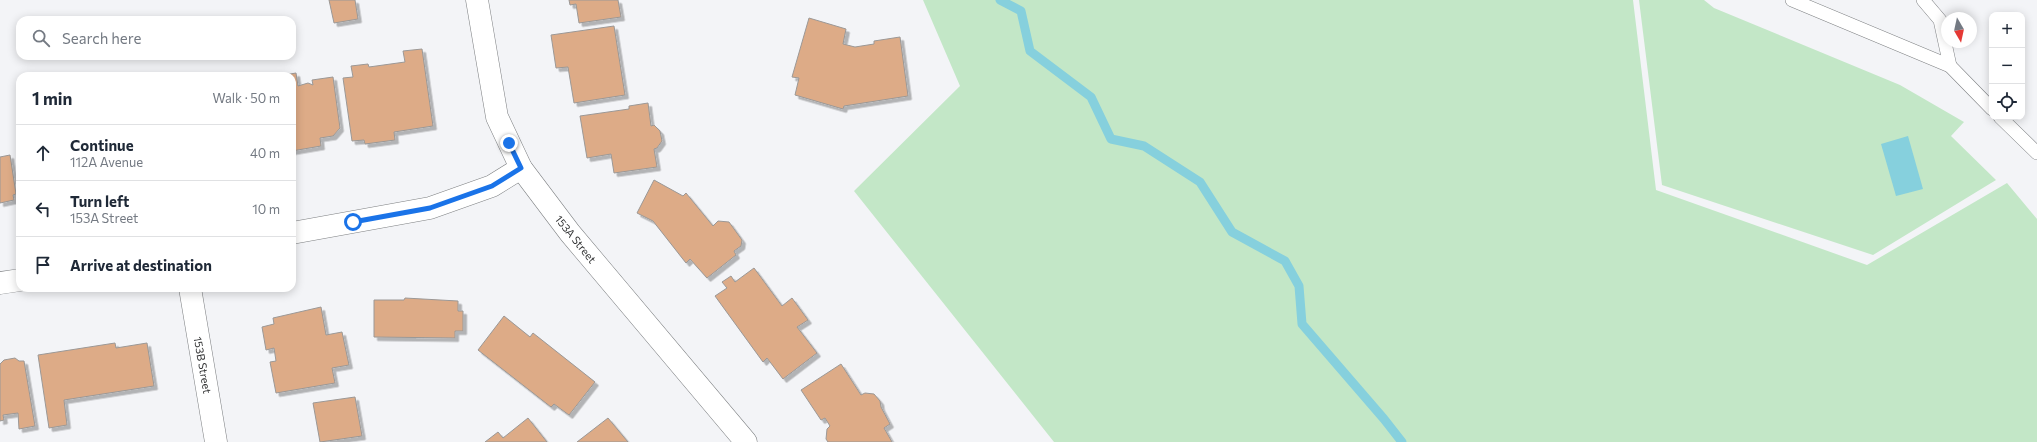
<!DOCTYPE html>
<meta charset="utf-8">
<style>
:root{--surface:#fff;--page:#f2f2f3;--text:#1f2937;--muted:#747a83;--line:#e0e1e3}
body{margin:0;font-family:Commissioner,sans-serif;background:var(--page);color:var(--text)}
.controls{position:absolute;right:12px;top:12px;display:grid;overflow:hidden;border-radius:8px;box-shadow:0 2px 10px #0003}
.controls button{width:36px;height:36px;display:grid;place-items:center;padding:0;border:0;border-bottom:1px solid var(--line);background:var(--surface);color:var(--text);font:20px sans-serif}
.compass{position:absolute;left:1941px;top:12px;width:36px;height:36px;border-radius:50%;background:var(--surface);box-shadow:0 2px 10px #0003;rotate:171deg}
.stop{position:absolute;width:12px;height:12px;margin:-9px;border:3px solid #1a73e8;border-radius:50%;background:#fff}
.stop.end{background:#1a73e8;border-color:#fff;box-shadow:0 1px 4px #0008}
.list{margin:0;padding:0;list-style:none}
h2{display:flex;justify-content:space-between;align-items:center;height:52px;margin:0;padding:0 16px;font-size:17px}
h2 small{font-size:13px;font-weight:400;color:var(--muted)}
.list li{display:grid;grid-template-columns:26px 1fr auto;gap:12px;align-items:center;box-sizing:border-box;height:56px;padding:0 16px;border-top:1px solid var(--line)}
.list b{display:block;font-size:15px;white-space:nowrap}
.list p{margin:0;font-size:13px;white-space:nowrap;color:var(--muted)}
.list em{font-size:13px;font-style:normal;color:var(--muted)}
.icon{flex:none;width:22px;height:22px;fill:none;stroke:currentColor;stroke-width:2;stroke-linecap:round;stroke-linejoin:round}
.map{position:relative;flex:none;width:2037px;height:442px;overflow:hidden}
.search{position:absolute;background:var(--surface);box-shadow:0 2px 10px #0003;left:16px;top:16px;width:280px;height:44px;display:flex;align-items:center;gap:10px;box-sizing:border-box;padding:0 14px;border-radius:12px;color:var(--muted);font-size:15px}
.panel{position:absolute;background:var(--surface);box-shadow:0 2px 10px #0003;left:16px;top:72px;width:280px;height:220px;border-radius:12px}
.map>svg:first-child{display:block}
</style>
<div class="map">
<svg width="2037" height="442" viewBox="0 0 2037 442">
<defs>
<filter id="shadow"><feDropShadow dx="3.5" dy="3.5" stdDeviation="0" flood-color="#0004"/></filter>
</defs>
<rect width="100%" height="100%" fill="#f3f4f7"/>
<g fill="#c3e7c7">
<path d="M923,0H1633L1656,190L1867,265L2007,183L2037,219V442H1054L854,191L960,86Z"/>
<path d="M1639,0H1704L1714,8L1900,85L1964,122L1951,136L1996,180L1873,255L1662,185Z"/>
</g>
<path fill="#86d0dd" d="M1908,136L1923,189L1896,196L1881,144Z"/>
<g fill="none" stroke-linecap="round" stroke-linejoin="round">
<path stroke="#86d0dd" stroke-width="9" d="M1000,0L1021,11L1030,51L1091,97L1111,139L1144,146L1200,182L1232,232L1285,261L1299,286L1302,324L1384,419L1402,442"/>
</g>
<g fill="#ddab87" stroke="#9b9896" filter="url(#shadow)">
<path d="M329,0H355L358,19L334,23Z"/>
<path d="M569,0H618L621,17L579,23L576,4L570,5Z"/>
<path d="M809,18L846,29L843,44L855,47L874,44V41L900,37L908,96L844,106L843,109L795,95L799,78L792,77Z"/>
<path d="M614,26L625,95L574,103L568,67L556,68L551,35Z"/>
<path d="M422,49L433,126L394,132L395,140L365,144L364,140L352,141L343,78L353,77L351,66L368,64L369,67L405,62L403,51Z"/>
<path d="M296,73L298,86L308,83L313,85L312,80L333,77L340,128L333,136L320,138L321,146L292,151V76H279Z"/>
<path d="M648,103L651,126L654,125L660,131L662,141L657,148L654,149L657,167L614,173L611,154L587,158L580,116L629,109V106Z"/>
<path d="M10,155L16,194L13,195L14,200L0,203V157Z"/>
<path d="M654,180L683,196L686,193L713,226L718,221L729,222L742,240L741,246L734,251L736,255L707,278L690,259L686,263L653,221L637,213Z"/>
<path d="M754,268L782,306L792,298L808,320L797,327L817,353L783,379L767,358L763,362L715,296L727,288L722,282L731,276L735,282Z"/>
<path d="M405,298L458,301V311H463V331H455V338L374,337V300H404Z"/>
<path d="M321,307L326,335L342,332L349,365L332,368L335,383L276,393L270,362L276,361L274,348L266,350L262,327L274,324L273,318Z"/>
<path d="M504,316L530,337L533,333L595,382L569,415L554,404L551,407L478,350Z"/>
<path d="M115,343L116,348L147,343L154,386L64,400L67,425L49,428L38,355Z"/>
<path d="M15,358L19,361H24L35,426L19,429L18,413L3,415L4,420L0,421V364L4,360Z"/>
<path d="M841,364L861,395L865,393L874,394L880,401L881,407L890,424L884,428L892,442H828L826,439L827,429L830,426L825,418L821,420L801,390Z"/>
<path d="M355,397L362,436L320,442L313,403Z"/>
<path d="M528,418L547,442H485L498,432L503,438Z"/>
<path d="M608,418L628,442H577Z"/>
</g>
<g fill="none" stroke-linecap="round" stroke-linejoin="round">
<defs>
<g id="lane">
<path d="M1792,0L1950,66L1992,109"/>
<path d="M1923,0L1940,20L1950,66"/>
<path d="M2000,117L2037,153"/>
</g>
<g id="street">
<path d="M477,0L497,117L521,168L570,233L746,442"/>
<path d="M292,233L430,208L492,186L521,168"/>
<path d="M0,283L20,280"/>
<path d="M190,288L216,442"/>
</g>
</defs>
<use href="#lane" stroke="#7e8083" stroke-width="14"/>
<use href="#street" stroke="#7e8083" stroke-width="23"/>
<use href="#lane" stroke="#fff" stroke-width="13"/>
<use href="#street" stroke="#fff" stroke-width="22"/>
</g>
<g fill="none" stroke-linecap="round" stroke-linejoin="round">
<path stroke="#1a73e8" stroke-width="5" d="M353,222L430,208L492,186L521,168L509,143"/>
</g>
<g text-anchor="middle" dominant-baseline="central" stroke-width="3" stroke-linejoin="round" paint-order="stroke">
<g font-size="11" fill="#353637" stroke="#fff">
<text transform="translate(576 239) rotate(51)">153A Street</text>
<text transform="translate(203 365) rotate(80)">153B Street</text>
</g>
</g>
</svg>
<div class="controls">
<button>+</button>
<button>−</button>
<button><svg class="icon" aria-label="locate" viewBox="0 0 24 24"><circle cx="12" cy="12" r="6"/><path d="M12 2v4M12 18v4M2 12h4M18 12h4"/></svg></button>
</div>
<svg class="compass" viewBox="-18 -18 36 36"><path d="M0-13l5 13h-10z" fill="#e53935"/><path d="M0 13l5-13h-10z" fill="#747a83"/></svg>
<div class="stop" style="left:353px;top:222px"></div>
<div class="stop end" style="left:509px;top:143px"></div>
<div class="search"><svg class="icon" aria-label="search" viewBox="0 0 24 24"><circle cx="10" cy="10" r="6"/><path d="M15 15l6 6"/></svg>Search here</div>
<section class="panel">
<h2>1 min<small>Walk · 50 m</small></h2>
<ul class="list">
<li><svg class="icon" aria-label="ahead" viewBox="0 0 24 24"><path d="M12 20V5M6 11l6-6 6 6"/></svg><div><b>Continue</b><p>112A Avenue</p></div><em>40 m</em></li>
<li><svg class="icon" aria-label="left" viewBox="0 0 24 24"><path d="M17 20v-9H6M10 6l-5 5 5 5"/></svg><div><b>Turn left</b><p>153A Street</p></div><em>10 m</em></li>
<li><svg class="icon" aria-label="arrive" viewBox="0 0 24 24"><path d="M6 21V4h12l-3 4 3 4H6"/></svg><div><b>Arrive at destination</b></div></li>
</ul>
</section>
</div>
